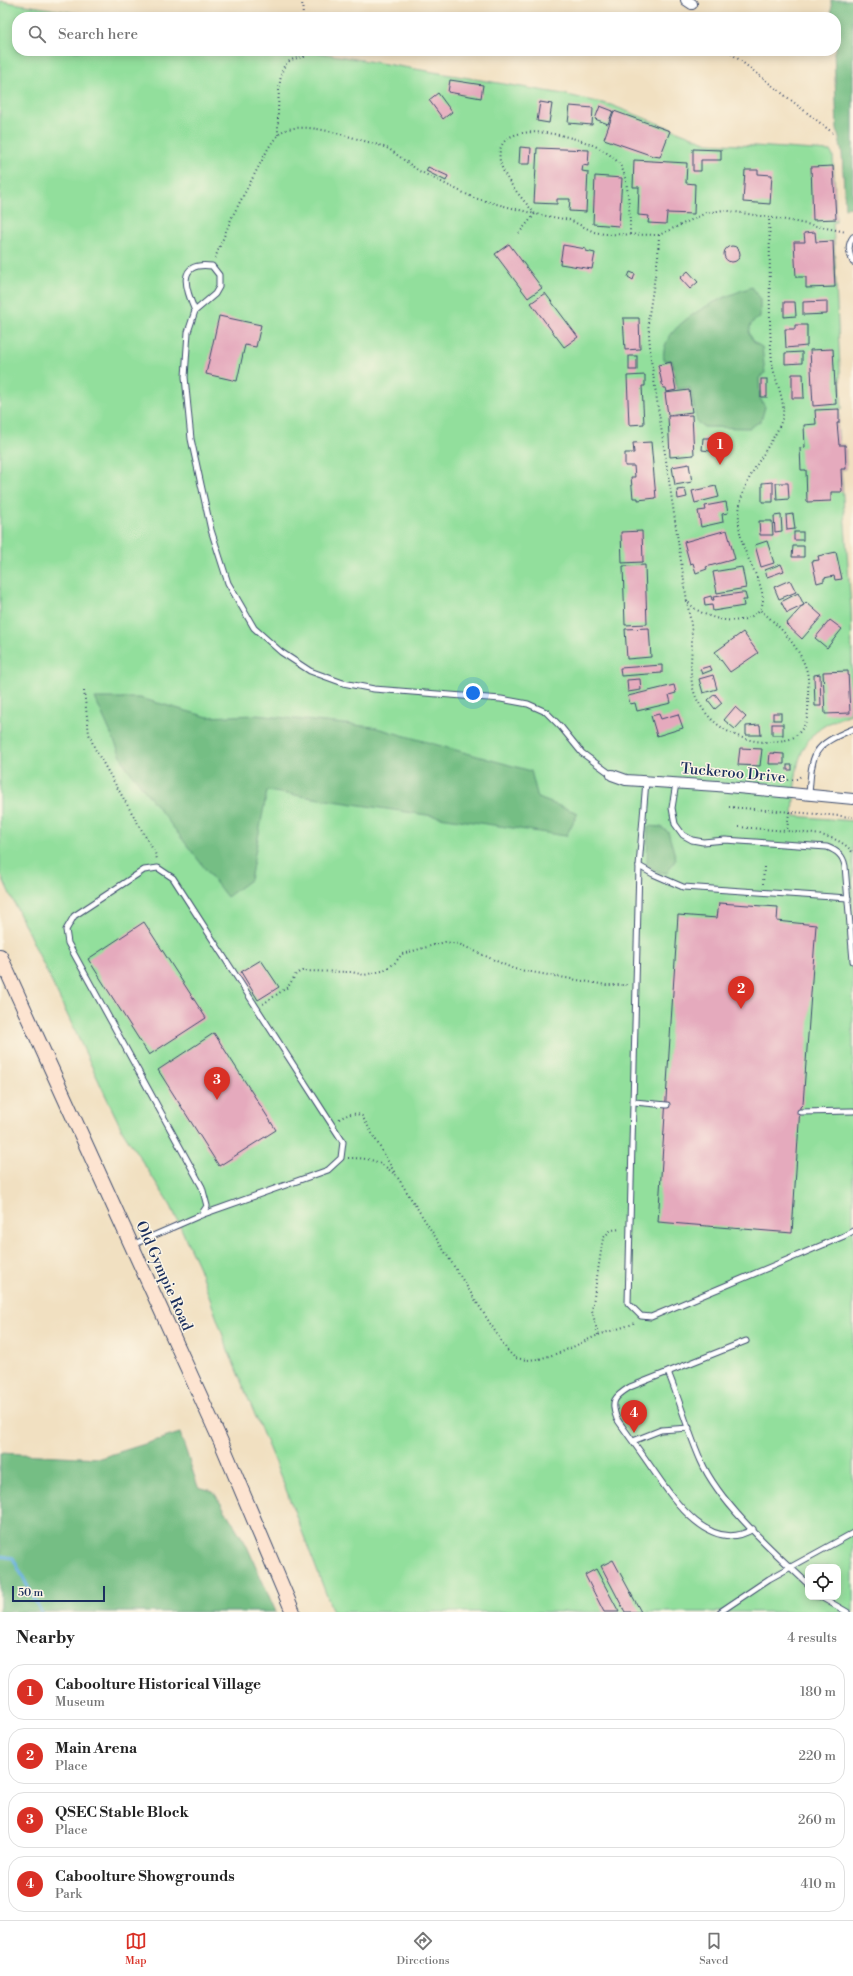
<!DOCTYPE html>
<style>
:root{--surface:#fff;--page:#f6f6f6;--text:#222;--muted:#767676;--line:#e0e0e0;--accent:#d93025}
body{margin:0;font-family:"Libre Bodoni",serif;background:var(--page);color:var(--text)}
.controls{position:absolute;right:12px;bottom:12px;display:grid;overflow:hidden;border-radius:8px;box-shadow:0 2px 10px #0003}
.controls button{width:36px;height:36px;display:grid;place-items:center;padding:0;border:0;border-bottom:1px solid var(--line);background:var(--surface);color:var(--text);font:20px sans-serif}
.scale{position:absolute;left:12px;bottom:10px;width:93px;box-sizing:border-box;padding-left:4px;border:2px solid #1b2f5e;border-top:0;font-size:11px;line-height:14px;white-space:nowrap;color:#1b2f5e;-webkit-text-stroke:3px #fcf5e5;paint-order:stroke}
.you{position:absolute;left:473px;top:693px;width:14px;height:14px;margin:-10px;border:3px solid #fff;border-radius:50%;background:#1a73e8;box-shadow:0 0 0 6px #1a73e833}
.badge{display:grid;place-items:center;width:26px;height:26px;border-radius:50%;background:var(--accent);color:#fff;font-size:13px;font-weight:700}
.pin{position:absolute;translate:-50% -33px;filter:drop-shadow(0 1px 2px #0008)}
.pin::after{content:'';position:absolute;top:21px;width:14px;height:12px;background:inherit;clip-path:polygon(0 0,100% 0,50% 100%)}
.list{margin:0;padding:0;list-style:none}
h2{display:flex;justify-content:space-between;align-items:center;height:52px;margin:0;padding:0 16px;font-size:17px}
h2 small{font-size:13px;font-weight:400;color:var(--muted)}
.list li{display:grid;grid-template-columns:26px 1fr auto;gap:12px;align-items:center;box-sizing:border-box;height:56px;margin:0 8px 8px;padding:0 8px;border:1px solid var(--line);border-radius:16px}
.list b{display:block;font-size:15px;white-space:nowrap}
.list p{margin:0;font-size:13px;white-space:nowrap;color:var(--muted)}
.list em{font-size:13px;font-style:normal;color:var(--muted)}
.icon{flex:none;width:22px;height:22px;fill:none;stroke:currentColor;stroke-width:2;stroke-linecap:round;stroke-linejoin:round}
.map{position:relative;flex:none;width:853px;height:1612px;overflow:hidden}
.search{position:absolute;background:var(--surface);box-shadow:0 2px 10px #0003;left:12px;right:12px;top:12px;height:44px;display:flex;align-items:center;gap:10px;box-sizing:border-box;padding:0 14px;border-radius:16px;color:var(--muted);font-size:15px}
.sheet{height:308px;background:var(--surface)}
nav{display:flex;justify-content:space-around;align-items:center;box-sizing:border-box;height:56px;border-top:1px solid var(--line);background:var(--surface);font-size:11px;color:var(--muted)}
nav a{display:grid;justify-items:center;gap:2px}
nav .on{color:var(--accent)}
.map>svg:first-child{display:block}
</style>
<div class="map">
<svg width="853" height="1612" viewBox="0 0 853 1612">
<rect width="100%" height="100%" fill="#fcf5e5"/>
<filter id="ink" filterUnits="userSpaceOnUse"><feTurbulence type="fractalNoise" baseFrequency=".025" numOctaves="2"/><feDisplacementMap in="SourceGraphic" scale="8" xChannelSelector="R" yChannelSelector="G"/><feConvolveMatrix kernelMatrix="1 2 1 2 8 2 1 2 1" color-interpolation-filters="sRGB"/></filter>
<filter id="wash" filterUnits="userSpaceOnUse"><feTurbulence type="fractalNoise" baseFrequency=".012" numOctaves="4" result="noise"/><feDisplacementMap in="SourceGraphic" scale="16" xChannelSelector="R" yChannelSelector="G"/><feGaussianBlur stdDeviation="0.9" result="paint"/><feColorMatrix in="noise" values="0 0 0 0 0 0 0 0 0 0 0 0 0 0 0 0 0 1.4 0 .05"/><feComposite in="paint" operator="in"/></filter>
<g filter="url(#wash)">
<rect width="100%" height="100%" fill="#f1e0c1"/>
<path fill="#92df9c" stroke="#56877d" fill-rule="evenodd" d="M0,1L101,17H17V51H309L563,94L611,105L708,143L830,151L833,156L836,222H833L842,409H839V423H837L839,445H845L846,469H841L851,609L853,713C841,718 828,722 817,731C793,751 795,788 793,816L853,821V1612H333L285,1487L228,1350L199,1268L171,1206L122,1130L0,873ZM808,1567H838V1597H808Z"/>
<g fill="#75be84" stroke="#487671">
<path d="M831,0H853V207L845,208L842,153L837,129L834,51H836V17H832Z"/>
<path d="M752,287L760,298V318C751,321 750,325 749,334L755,343L762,347L765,373L759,378L760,398L765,407L761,421L749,428L704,427L697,422L690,388L677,389L672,361L664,360C658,323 724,296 752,287Z"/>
<path d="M95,698H140L208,717L256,715L373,727L531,771L538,798L578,813L566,836L267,791L250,880L227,897L125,765Z"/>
<path d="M648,826L661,827L668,832L676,859L667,873L658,872L647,865Z"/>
<path d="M180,1433L198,1487L213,1491L246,1544L276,1612H0V1453L100,1458Z"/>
</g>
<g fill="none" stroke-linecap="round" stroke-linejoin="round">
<path stroke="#67b1df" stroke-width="3.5" d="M0,1556L13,1558L41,1612"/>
</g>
<g id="blocks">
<g fill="#e5aabd">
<path d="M450,80L483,85L481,98L448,92Z"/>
<path d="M438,93L452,112L443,119L429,100Z"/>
<path d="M540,102L552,104L549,123L537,121Z"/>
<path d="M570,106L593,108L592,125L568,123Z"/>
<path d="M600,106L613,111L608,124L595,119Z"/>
<path d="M614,111L670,131L660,157L653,156L604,139Z"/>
<path d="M520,147L531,148L530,164H519Z"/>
<path d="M537,148L589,150L588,166L583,165L582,171L588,172L586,212L569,211L570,199H557V204L534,203Z"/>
<path d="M693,149L721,150V160H701V171H693Z"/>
<path d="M634,160L687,163L686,183L695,184L694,214L667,213L666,224L648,223L649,216L638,215L639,187H633Z"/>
<path d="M833,166L836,219L813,220L811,167Z"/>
<path d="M428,167L448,176L446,181L426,171Z"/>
<path d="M745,170H758V174L772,175L770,204L743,202Z"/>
<path d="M595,176L622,178L619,226L593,224Z"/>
<path d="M815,232L816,242L833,241L835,287L806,288V277H796L794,242H805L804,233Z"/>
<path d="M509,244L542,288L528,298L495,254Z"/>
<path d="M563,245L586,249V251L595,253L592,269L560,264Z"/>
<circle cx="732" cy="254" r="8"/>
<path d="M688,271L698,282L690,289L680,278Z"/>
<path d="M630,272L635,274L633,280L628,277Z"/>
<path d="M545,293L578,337L564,347L531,303Z"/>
<path d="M827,301V314L803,315V302Z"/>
<path d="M784,302H795L796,316L784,317Z"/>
<path d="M219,316L261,325L256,347L245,345L237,381L206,374Z"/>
<path d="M623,318H639L640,349L625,350Z"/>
<path d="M795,325H807V346L786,348L785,329H795Z"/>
<path d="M833,349L836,404L813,406L810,350Z"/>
<path d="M802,352V363L785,364V353Z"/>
<rect x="629" y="356" width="8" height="14"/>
<path d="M671,362L676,390L667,392L666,388H663L658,365Z"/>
<path d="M792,374H803L804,398H792Z"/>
<path d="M645,375V386H642L644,424L629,425L627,376Z"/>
<rect x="761" y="379" width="6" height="18"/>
<path d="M689,390L692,412L668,415L665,393Z"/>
<path d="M839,409V423H837L839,445H845L846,469H841L842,492H831V501L807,502L806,470H801L800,448L805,447L804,425L816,424L815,410Z"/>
<path d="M692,415L694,455L670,457L668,416Z"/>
<path d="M709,437L728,438L727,453L702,450L703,438H709Z"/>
<path d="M651,442L656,498L638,500V498H633L631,477H635L634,466H625V453H634L633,443Z"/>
<path d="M689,464L692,482L675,485L672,467Z"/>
<path d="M773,482V502H762V483Z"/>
<path d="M776,483H788L789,499L777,500Z"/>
<path d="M716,486L719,497L695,503L692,491Z"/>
<path d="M685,489L687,497L678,499L677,490Z"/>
<path d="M726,502L728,513L722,514L723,522L701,527L698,511L706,510L705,506Z"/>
<path d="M793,514L795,529L787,530L786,515Z"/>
<path d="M781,515L782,531L775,532L774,516Z"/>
<path d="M759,521H772L773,535H760Z"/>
<path d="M727,530L735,559L706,567L707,569L696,573L693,563L690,564L684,542Z"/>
<path d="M642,531L643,562L622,563L621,532Z"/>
<rect x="794" y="532" width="9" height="8"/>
<path d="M767,541L774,563L761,567L755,545Z"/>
<path d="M793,546H804V557H792Z"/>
<path d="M836,552L842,579L835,580L834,576L824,578V581L817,583L812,561L819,560L818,556Z"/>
<path d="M781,564L784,571L767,577L765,570Z"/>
<path d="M645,565L647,624L625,625L623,566Z"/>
<path d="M742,567L746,588L717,593L713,572Z"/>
<path d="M790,580L796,592L779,599L774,587Z"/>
<path d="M741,593H745L747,600H743L744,606L713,611L712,605L705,606L704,598L711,596L712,600H714L713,597Z"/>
<path d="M798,593L804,605L787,613L781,602Z"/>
<path d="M806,602L822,616L802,639L786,624Z"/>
<path d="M830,620L842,629L827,648L815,638Z"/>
<path d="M649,628L651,657L627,659L625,629Z"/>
<path d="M743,632L758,653L730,672L715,652Z"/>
<path d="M662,665V673L621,676L620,668Z"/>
<path d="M710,666L712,670L702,674L700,669Z"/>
<path d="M848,671L850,713L825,714L823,672Z"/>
<path d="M820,674L821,706H815L814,675Z"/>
<path d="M713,675L717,689L703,693L699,679Z"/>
<path d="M640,679L641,690L628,692L627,680Z"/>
<path d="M674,685L676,693L669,695L671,703L637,711L635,703L630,704L628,696Z"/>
<path d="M715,694L722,703L715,709L708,700Z"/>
<path d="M735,707L746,717L735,729L724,720Z"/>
<rect x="773" y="713" width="8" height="7"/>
<path d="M659,714L661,719L678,714L683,728L657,736L651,716Z"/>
<rect x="772" y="724" width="11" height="11"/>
<path d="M760,725L761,735H746V726Z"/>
<path d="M740,748L762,749L760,766L738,765Z"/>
<path d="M770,753L784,754V764H769Z"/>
<rect x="787" y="765" width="5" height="5"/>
<path d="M719,903L778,907L777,921L816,925L803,1104L800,1107L792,1233L658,1222L678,915L717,918Z"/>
<path d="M144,922L206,1018L149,1055L88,959Z"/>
<path d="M261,960L279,987L258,1000L241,972Z"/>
<path d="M214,1033L276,1130L219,1166L158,1070Z"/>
<path d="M613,1560L641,1612H625L601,1566Z"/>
<path d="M596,1569L619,1612H604L585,1575Z"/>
</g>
</g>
</g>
<g filter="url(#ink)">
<use href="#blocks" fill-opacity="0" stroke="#3b4a6d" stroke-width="1"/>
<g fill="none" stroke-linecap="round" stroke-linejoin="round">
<defs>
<g id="lane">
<path d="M853,237C847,245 849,253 853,262"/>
<path d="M195,311C186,290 175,261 212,266L219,275V287L215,294L195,311L188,332L185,377L191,439L211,530L228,583L254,628L281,652L310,671L343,683L374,689L501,699L528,704L546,712L561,727L582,753L612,775"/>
<path d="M646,781L639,866L628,1303L641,1316L651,1317L844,1236L853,1231"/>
<path d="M676,783L672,808L675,824L683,835L692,840L703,842L725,840L827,847C837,851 843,855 845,866L853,961"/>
<path d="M809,795C812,752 812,746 853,729"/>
<path d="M639,866L653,874L683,887L848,898"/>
<path d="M634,1102L667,1105"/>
<path d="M800,1112L853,1111"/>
<path d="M132,1245L201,1215L328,1170L341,1158L343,1142L173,878L158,868L144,870L74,916L66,930L68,943L202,1187L207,1206L201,1215"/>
<path d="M746,1341L630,1387C614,1397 610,1401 617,1419C628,1435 640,1451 651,1467C671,1496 709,1556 753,1529"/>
<path d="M668,1372C680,1401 688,1432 701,1461C720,1504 774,1552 808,1584"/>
<path d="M633,1441L661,1430L689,1428"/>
<path d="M821,1597L847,1612"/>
<path d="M720,1612L769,1579L853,1533"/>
</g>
<g id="street">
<path d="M686,0L692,4"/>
<path d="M612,775L626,780L717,786L853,799"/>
</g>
<path id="secondary" d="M0,956L222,1444L293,1612"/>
</defs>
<use href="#lane" stroke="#3b4a6d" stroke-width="7"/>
<use href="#street" stroke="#3b4a6d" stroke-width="12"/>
<use href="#secondary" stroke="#3b4a6d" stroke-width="16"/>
<g stroke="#3b4a6d" stroke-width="2" stroke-dasharray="1 3" stroke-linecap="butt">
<path d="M302,0L303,17"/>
<path d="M728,51L833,133"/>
<path d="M278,135C278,122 277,75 285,65C290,59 296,58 304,57L305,51"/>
<path d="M630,234C630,219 629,177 620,165C615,157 599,147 590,144C569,135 493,116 500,161C504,180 523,199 535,214L570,220L594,232L604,234L659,235L706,213L723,210L786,220L846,232"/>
<path d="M659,235L658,257L648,321L651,360L687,601C691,605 694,609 699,611C715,621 747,627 760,609C770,596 751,567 746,553C741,541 738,527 739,514C740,488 757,465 770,443C775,435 781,425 783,415C785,398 774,379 772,362C768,314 771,265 769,217"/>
<path d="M215,258L232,217L269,147C273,141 277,135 283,131C307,120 354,139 379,145L389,149L419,171L474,198L535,214L519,233"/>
<path d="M687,601C689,613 692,626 692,638C692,660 687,683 699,703C715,731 749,746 779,741C784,740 790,740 794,737C807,727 809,715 808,699C808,691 809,681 807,672C801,648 778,624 760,610"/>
<path d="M84,691L89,734L95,749L155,853L157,859"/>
<path d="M788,780L797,779L801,776"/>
<path d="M729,807L853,817"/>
<path d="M789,812L787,831C810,834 838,833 853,853"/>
<path d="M739,827L787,831"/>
<path d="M763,884L764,867"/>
<path d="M263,1004L288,987L296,974L302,971L352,972L364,975L382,971L394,964L402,954L445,942L459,944L514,969L606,985H627"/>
<path d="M339,1119C347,1115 353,1111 362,1116L396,1175"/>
<path d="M348,1158C373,1158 381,1161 398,1178L507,1350L515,1358L527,1360L539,1359L562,1352L598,1335L633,1324L634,1320"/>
<path d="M598,1335L592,1310L603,1238L611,1230L621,1229"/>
</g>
<use href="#lane" stroke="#fff" stroke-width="5"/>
<use href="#street" stroke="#fff" stroke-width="10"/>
<use href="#secondary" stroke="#fde4d1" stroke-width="14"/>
</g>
</g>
<g text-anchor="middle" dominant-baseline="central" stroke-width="3" stroke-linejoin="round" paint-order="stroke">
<g font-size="15" fill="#1b2f5e" stroke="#fcf5e5">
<text transform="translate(733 773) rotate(5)">Tuckeroo Drive</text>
<text transform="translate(164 1276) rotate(66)">Old Gympie Road</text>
</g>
</g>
</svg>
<div class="controls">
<button><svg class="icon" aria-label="locate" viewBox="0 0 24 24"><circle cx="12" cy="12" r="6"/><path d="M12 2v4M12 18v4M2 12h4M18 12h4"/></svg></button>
</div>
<div class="scale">50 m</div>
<div class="you"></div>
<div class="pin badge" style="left:720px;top:465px">1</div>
<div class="pin badge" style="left:741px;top:1009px">2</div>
<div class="pin badge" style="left:217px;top:1100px">3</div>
<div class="pin badge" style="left:634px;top:1433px">4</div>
<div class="search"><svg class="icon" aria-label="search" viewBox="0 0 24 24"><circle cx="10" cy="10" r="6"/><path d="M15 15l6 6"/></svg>Search here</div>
</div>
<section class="sheet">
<h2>Nearby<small>4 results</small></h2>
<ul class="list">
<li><span class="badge">1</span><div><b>Caboolture Historical Village</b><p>Museum</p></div><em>180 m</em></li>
<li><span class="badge">2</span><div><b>Main Arena</b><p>Place</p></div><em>220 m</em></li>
<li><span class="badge">3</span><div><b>QSEC Stable Block</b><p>Place</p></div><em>260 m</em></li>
<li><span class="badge">4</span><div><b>Caboolture Showgrounds</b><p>Park</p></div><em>410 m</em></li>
</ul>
</section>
<nav>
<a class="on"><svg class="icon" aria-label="map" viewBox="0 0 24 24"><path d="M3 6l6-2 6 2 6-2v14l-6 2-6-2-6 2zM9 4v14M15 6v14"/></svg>Map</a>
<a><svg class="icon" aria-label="directions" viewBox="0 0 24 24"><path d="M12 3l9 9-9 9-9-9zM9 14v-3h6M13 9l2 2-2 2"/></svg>Directions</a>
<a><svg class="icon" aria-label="saved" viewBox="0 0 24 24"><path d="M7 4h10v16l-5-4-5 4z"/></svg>Saved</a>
</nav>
